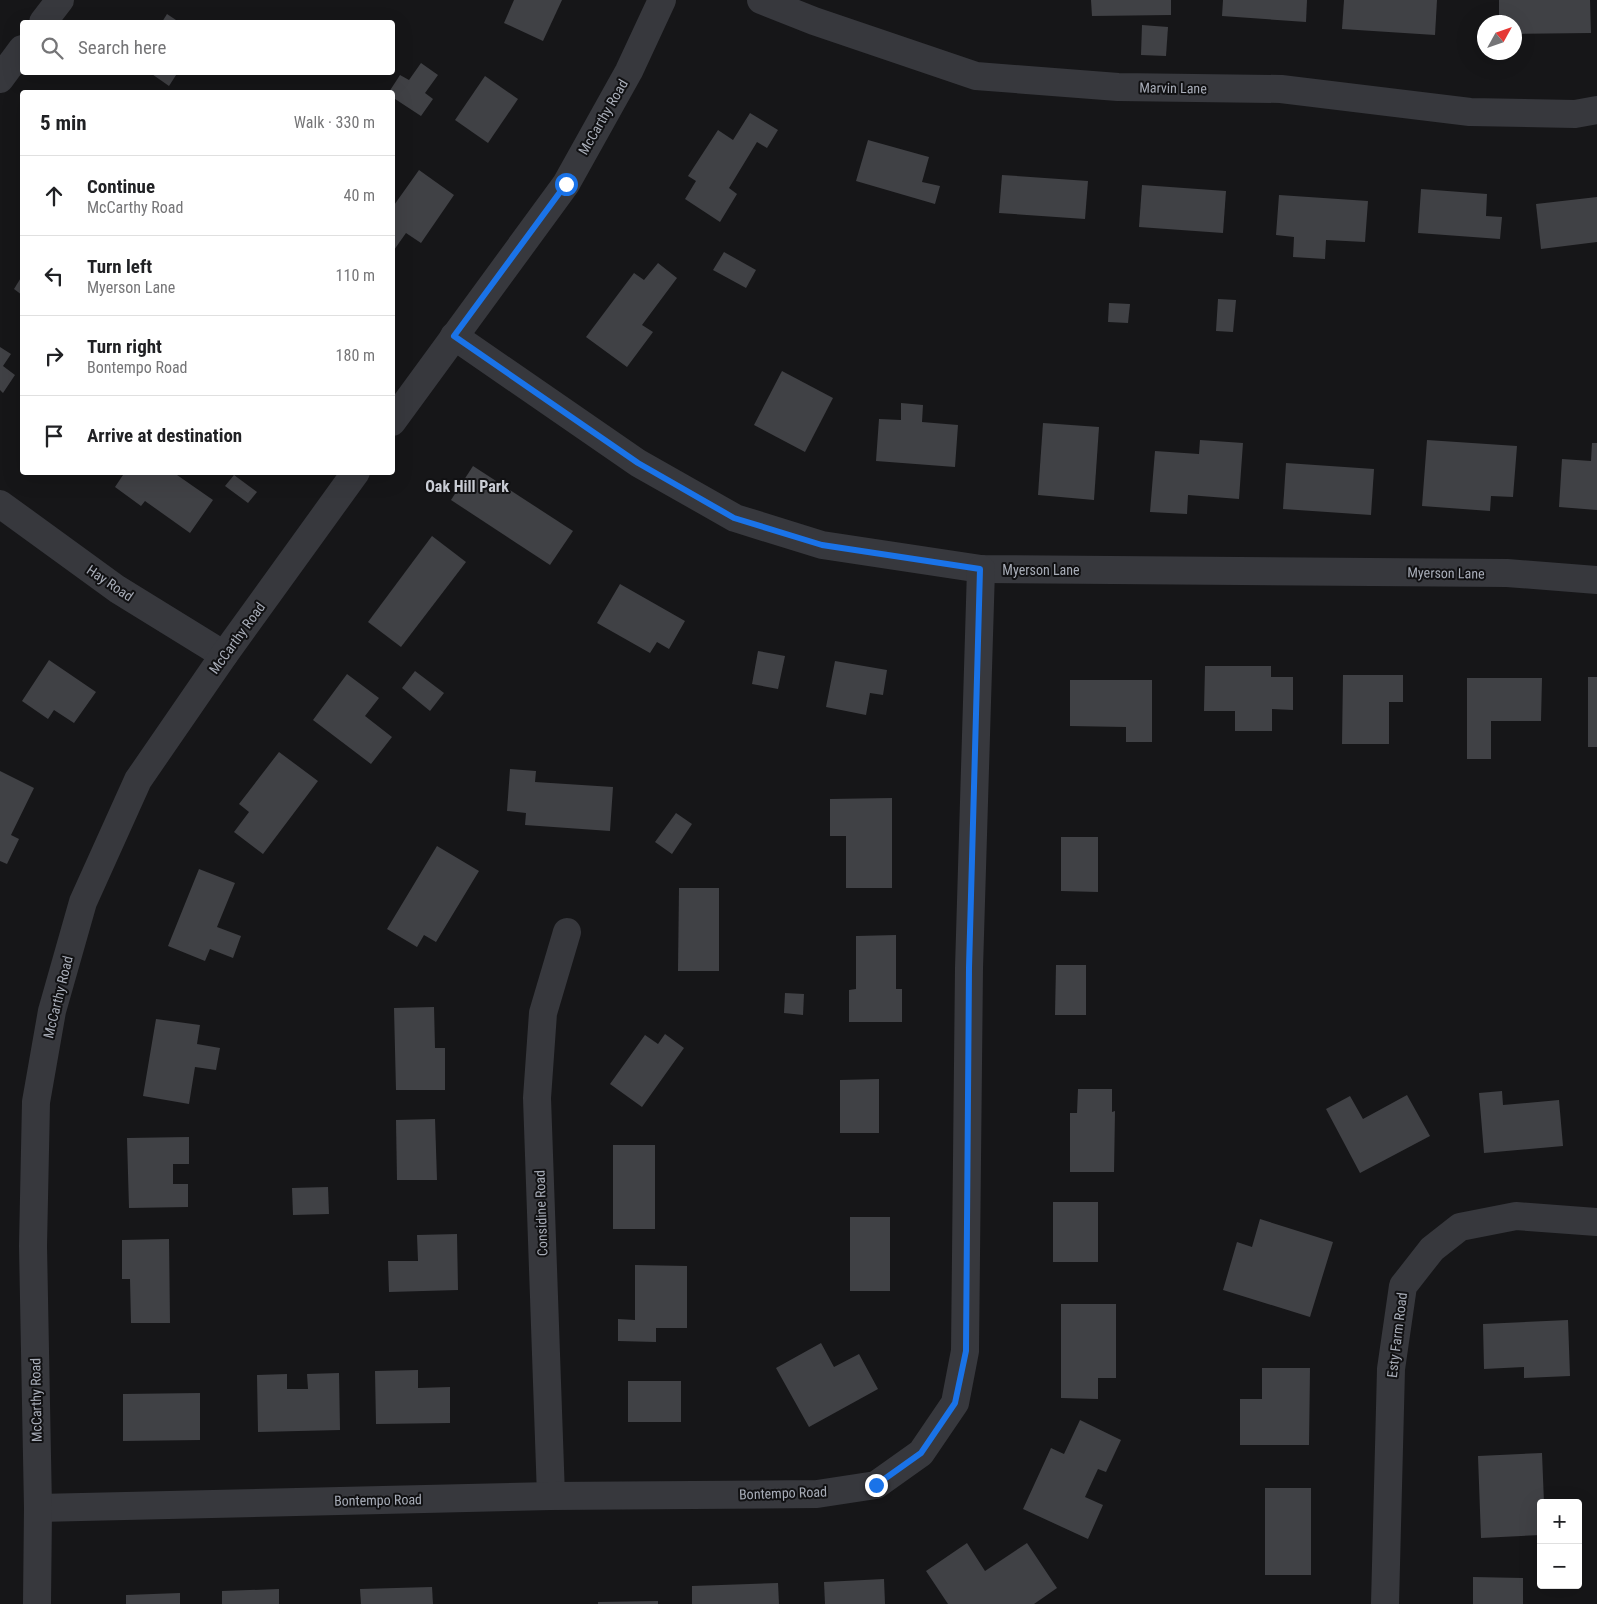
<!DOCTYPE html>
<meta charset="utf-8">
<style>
:root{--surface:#fff;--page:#f6f6f6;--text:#202124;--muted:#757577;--line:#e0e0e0}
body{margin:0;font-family:"Roboto Condensed",sans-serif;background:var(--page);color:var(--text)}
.controls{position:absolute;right:15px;bottom:15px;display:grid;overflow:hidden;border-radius:5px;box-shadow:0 5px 20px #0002}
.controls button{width:45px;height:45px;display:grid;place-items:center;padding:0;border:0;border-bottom:1px solid var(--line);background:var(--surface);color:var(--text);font:25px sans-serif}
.compass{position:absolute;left:1477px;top:15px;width:45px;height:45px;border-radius:50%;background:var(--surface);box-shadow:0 5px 20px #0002;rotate:50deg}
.stop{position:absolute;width:15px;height:15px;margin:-11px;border:4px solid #1a73e8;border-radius:50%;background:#fff}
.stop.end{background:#1a73e8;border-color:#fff;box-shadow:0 1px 5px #0008}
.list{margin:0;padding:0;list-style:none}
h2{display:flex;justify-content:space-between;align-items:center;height:65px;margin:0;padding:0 20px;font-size:21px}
h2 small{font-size:16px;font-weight:400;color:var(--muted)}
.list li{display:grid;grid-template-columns:32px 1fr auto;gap:15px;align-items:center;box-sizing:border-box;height:80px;padding:0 20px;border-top:1px solid var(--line)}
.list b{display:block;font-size:19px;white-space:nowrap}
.list p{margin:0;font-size:16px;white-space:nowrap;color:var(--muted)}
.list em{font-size:16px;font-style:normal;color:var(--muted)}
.icon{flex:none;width:28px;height:28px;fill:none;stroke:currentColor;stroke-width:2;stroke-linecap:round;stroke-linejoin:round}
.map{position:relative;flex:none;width:1597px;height:1604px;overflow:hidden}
.search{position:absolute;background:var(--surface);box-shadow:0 5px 20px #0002;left:20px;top:20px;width:375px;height:55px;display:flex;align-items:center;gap:12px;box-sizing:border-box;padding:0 18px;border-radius:5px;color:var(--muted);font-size:19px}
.panel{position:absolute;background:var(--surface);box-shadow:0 5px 20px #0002;left:20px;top:90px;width:375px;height:385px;border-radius:5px}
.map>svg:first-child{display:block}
</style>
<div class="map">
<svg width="1597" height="1604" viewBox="0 0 1597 1604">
<rect width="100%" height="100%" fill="#161618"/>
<g fill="#404145">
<path d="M514,0H562L543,41L504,23Z"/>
<path d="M1091,0H1171V15L1092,16Z"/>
<path d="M1223,0H1307L1306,22L1222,16Z"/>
<path d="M1344,0H1437L1435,35L1342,29Z"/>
<path d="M1499,0H1590L1591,33L1514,34V22H1499Z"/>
<path d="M167,14L179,22H162Z"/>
<path d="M1142,25L1168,27L1166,56L1141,55Z"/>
<path d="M421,63L438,75L425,93L433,99L421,116L392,97V92H389L400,75L409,80Z"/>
<path d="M149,72H178L169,86Z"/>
<path d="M485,76L518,99L488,143L455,120Z"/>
<path d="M750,113L778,130L767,148L757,142L729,188L737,194L720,222L685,199L696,181L688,176L718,130L733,140Z"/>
<path d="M868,140L929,157L922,182L940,186L935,204L856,181Z"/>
<path d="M419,170L454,195L421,243L406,233L394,250L392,249V208Z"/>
<path d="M1002,175L1088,181L1085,219L999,213Z"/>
<path d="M1142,185L1226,191L1223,233L1139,227Z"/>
<path d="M1421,189L1487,194L1486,216L1502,217L1500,239L1418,233Z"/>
<path d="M1279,195L1368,201L1365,242L1326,240L1325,259L1293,257L1294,237L1276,235Z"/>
<path d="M1597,197V242L1541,249L1536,204Z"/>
<path d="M724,252L756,270L746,288L713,270Z"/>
<path d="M658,263L677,278L642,325L653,332L627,367L586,337L634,273L644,280Z"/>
<path d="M22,276V295L14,289Z"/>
<path d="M1218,299L1236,300L1233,332L1216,331Z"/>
<path d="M1109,303L1130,304L1128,323L1108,322Z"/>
<path d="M0,347L11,354L3,366L15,375L3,393L0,390Z"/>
<path d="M782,371L833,398L805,452L754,425Z"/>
<path d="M901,403L923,405L922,422L958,425L955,467L876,461L879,419L901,420Z"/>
<path d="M1043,423L1099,427L1094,500L1038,495Z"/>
<path d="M1200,440L1243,443L1239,499L1188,495L1187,514L1150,512L1155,451L1199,454Z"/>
<path d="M1427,440L1517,446L1513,497L1491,496L1490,511L1422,506Z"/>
<path d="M1592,443H1597V510L1559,507L1562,459L1591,461Z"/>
<path d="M1286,463L1374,469L1371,515L1283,509Z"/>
<path d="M473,466L573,531L550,565L451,500Z"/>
<path d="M125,472H179L177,475L213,500L190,533L145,501L141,506L115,487Z"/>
<path d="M234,475L257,492L248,503L225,486Z"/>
<path d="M432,536L466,562L401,647L368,622Z"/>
<path d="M620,584L685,621L669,649L657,642L650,653L597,623Z"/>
<path d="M758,651L785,656L778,689L752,684Z"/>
<path d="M49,660L96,692L74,723L54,710L48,719L22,701Z"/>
<path d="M835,661L887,670L883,695L870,693L866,715L826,707Z"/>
<path d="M1205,666H1271V677H1293V710L1272,709V731H1235V711H1204Z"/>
<path d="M415,671L444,693L430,711L402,688Z"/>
<path d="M347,674L379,698L365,716L392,737L371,764L313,720Z"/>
<path d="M1343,675H1403V702H1389V744H1342Z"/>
<rect x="1588" y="677" width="9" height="70"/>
<path d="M1467,678H1542L1541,721H1491V759H1467Z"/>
<path d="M1070,680H1152V742H1126V727L1070,726Z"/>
<path d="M279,752L318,781L263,854L234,832L249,812L239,804Z"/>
<path d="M510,769L536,771L535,782L613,787L610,831L525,825L526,813L507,811Z"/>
<path d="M0,771L34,788L11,835L19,839L7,864L0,861Z"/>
<path d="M892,798V888H846V836H830V799Z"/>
<path d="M676,813L692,824L672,854L655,842Z"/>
<path d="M1061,837H1098V892L1061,891Z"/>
<path d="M437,846L479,871L436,942L424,935L417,947L387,929Z"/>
<path d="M199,869L235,883L217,927L241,936L233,958L210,949L205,961L168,946Z"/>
<path d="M679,888H719V971H678Z"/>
<path d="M896,935V989H902V1022H849V990L856,989V936Z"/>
<path d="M1056,965H1086V1015H1055Z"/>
<path d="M785,993L804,994L803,1015L784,1013Z"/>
<path d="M434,1007L435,1048H445V1090H396L394,1008Z"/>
<path d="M156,1019L200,1025L197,1044L220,1048L216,1070L195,1067L189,1104L143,1096Z"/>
<path d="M665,1034L684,1048L642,1107L610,1084L645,1035L658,1044Z"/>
<path d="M879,1079V1133H840V1080Z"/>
<path d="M1078,1089H1112V1112L1115,1111L1114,1172H1070V1113H1077Z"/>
<path d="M1502,1091L1503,1105L1559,1100L1563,1146L1484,1153L1479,1093Z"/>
<path d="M1407,1095L1430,1136L1360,1173L1326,1109L1350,1096L1363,1119Z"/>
<path d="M435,1119L437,1180H397L396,1120Z"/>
<path d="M189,1137V1164H173V1184H188V1207L129,1208L127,1138Z"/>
<rect x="613" y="1145" width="42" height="84"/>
<path d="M328,1187L329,1214L293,1215L292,1188Z"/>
<rect x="1053" y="1202" width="45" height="60"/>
<rect x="850" y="1217" width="40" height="74"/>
<path d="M1260,1219L1333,1242L1310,1317L1223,1290L1237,1242L1252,1247Z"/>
<path d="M457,1234L458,1290L389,1292L388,1261H418L417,1235Z"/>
<path d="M169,1239L170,1323H131L130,1279H122V1240Z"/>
<path d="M635,1265L687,1266V1328H656V1342L618,1341V1319L635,1320Z"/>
<path d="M1061,1304H1116V1378H1098V1399L1061,1398Z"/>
<path d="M1568,1320L1570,1376L1524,1378V1367L1484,1369L1483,1324Z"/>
<path d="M821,1343L834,1367L859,1354L878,1389L809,1427L776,1368Z"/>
<path d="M1262,1368H1310L1309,1445H1240V1399H1262Z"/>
<path d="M418,1370V1388L450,1387V1423L376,1424L375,1371Z"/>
<path d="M339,1373L340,1430L258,1432L257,1375L287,1374V1389H308L307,1374Z"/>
<rect x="628" y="1381" width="53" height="41"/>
<path d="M200,1393V1440L123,1441V1394Z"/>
<path d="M1080,1420L1121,1440L1106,1472L1098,1469L1085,1497L1103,1505L1088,1539L1023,1509L1051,1448L1064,1454Z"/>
<path d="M1542,1453L1544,1503H1541V1535L1481,1538L1478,1456Z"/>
<rect x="1265" y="1488" width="46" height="87"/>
<path d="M967,1543L985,1571L1027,1543L1057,1588L1034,1604H948L926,1571Z"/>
<path d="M1473,1577L1523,1578V1604H1473Z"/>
<path d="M884,1579L885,1604H825L824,1582Z"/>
<path d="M778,1583L779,1604H692V1586Z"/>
<path d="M432,1587L433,1604H361L360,1589Z"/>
<path d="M279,1589V1604H222V1591Z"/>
<path d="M180,1593V1604H126V1595Z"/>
<path d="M658,1601V1604H598V1602Z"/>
</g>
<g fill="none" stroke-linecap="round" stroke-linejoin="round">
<g stroke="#37383d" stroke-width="28">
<path d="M761,0L814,21L976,76L1118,87L1281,89L1470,112L1575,114L1597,110"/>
<path d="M43,22L60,0"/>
<path d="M0,79L22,49"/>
<path d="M454,336L638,463L735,518L822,545L981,569L1507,573L1597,580"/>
<path d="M392,422L566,184L629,71L662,0"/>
<path d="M0,504L117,589L224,655"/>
<path d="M551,1496L537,1098L543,1013L567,932"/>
<path d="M38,1508L551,1496L817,1494L876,1485L921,1453L955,1403L965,1351L969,968L981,569"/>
<path d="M37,1604L38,1508L33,1246L36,1102L52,1011L83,902L138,780L224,655L356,472"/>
<path d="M1385,1604L1391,1369L1403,1286L1432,1249L1460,1227L1516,1216L1597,1222"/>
</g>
</g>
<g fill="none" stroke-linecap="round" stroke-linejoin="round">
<path stroke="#1a73e8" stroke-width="6" d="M566,184L454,336L638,463L734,518L822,545L980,569L969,968L966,1351L955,1403L921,1453L876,1485"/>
</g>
<g text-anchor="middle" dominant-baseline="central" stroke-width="4" stroke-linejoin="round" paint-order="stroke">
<g font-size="14" fill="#a8adb8" stroke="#111113">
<text transform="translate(1173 88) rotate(1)">Marvin Lane</text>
<text transform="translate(603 117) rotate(-60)">McCarthy Road</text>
<text x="1041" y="570">Myerson Lane</text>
<text transform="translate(1446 573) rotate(1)">Myerson Lane</text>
<text transform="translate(110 583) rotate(34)">Hay Road</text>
<text transform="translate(237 638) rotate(-54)">McCarthy Road</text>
<text transform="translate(58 997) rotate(-76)">McCarthy Road</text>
<text transform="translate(541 1213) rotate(-92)">Considine Road</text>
<text transform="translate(1397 1335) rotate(-83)">Esty Farm Road</text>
<text transform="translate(36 1400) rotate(-91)">McCarthy Road</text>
<text transform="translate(783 1493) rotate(-2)">Bontempo Road</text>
<text transform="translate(378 1500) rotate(-1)">Bontempo Road</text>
</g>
<g font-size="16" font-weight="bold" fill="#c9ccd4" stroke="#111113">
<text x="467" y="486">Oak Hill Park</text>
</g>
</g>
</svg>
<div class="controls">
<button>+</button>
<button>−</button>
</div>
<svg class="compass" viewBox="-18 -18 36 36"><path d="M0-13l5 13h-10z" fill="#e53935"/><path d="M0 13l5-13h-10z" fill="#757577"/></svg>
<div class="stop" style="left:566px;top:184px"></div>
<div class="stop end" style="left:876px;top:1485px"></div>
<div class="search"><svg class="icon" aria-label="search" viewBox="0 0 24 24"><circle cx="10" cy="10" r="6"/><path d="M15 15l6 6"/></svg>Search here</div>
<section class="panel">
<h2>5 min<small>Walk · 330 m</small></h2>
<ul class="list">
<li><svg class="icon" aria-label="ahead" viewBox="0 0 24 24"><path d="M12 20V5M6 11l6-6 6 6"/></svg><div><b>Continue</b><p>McCarthy Road</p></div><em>40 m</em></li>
<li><svg class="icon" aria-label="left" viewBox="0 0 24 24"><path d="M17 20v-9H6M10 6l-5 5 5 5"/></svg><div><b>Turn left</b><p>Myerson Lane</p></div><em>110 m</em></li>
<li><svg class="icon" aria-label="right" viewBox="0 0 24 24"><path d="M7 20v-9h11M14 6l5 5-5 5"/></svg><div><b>Turn right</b><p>Bontempo Road</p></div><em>180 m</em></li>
<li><svg class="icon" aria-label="arrive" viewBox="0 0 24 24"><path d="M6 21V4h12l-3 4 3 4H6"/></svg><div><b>Arrive at destination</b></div></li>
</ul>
</section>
</div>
